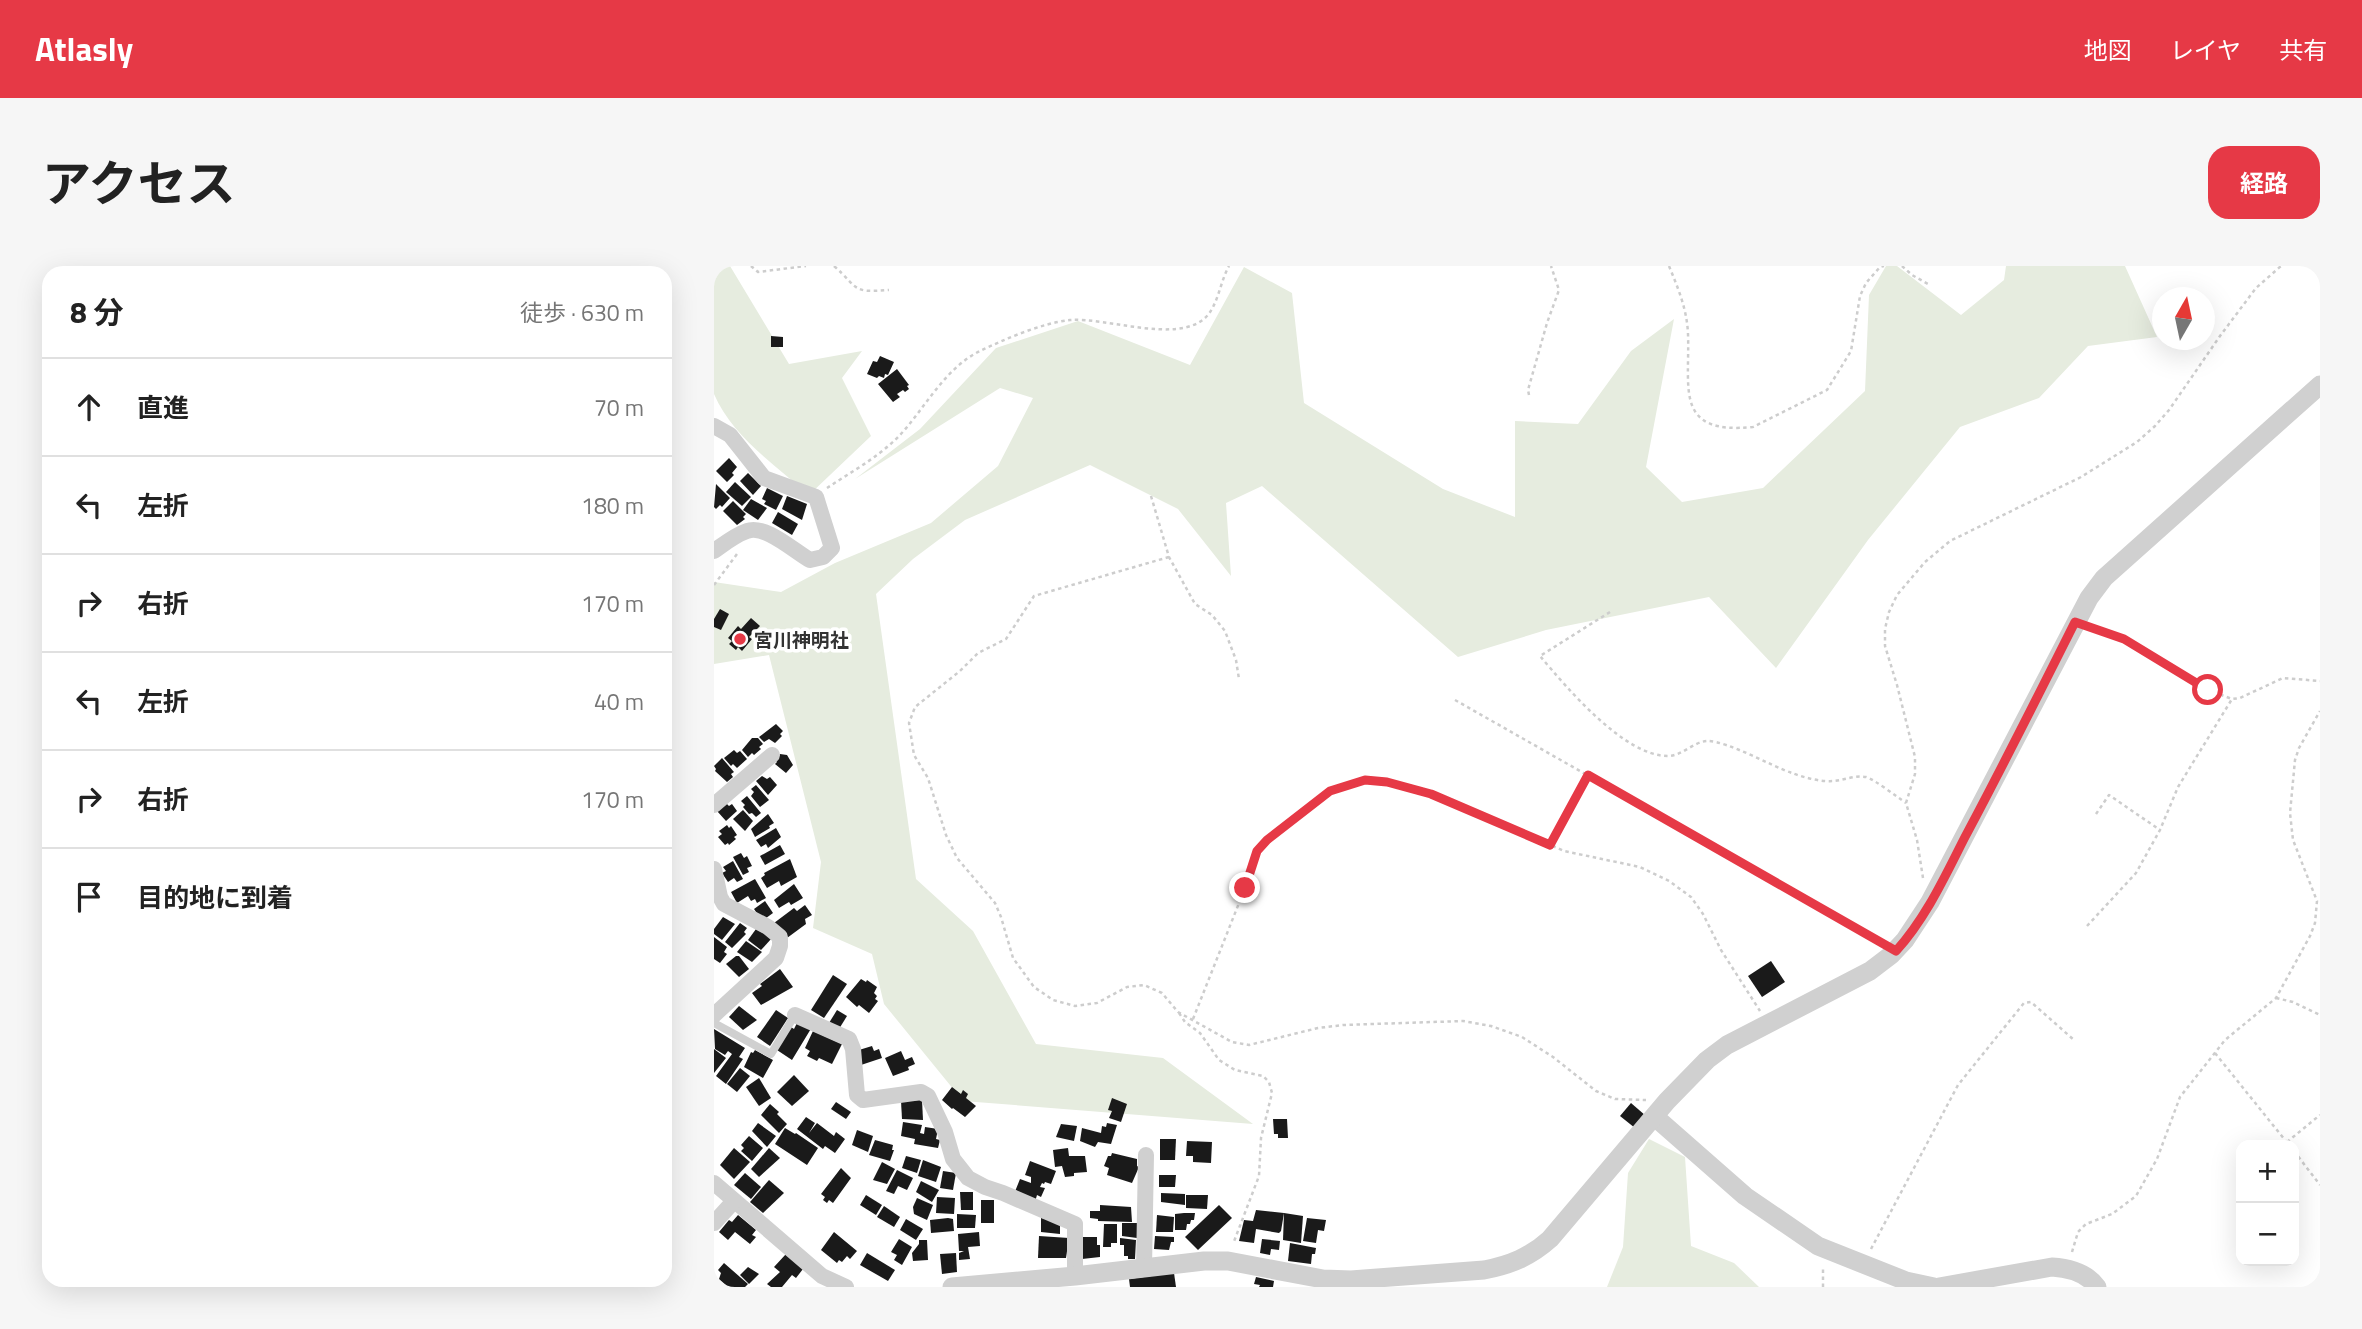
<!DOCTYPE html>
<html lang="ja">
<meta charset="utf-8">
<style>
:root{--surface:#fff;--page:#f6f6f6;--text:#222;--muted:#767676;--line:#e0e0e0;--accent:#e63946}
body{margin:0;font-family:"Titillium Web","Noto Sans JP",sans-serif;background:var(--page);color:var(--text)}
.controls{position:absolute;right:21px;bottom:21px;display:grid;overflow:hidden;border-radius:14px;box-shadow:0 7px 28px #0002}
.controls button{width:63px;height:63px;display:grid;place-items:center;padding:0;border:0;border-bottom:2px solid var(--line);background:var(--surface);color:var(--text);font:35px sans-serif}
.compass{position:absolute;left:1438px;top:21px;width:63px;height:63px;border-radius:50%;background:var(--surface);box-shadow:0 7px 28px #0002;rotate:9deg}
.stop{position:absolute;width:21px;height:21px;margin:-16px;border:5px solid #e63946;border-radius:50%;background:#fff}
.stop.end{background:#e63946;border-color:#fff;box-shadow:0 2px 7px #0008}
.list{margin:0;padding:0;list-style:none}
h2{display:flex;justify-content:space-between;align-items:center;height:91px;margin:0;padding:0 28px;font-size:30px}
h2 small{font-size:23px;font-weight:400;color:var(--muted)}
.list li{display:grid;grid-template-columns:46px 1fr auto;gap:21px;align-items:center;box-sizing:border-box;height:98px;padding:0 28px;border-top:2px solid var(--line)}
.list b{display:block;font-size:26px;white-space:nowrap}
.list em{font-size:23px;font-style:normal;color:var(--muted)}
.icon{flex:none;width:38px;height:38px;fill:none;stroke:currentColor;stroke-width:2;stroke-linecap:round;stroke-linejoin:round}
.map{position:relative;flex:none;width:1606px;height:1021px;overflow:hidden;border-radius:21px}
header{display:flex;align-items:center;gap:42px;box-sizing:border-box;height:98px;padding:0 35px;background:var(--accent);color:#fff}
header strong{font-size:33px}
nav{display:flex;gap:38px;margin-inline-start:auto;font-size:24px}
.intro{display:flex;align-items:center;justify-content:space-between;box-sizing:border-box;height:168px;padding:0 42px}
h1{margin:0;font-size:49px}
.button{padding:18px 32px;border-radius:21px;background:var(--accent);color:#fff;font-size:24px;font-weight:700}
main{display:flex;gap:42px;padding:0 42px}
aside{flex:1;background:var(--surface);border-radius:21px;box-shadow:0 7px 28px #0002}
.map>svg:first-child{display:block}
</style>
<header>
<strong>Atlasly</strong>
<nav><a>地図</a><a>レイヤ</a><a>共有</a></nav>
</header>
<div class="intro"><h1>アクセス</h1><a class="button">経路</a></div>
<main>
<aside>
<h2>8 分<small>徒歩 · 630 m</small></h2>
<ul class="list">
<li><svg class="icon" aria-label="ahead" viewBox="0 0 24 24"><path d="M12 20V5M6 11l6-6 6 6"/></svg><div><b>直進</b></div><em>70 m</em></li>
<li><svg class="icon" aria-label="left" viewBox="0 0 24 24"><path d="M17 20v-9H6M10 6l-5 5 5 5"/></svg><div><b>左折</b></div><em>180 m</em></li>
<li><svg class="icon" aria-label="right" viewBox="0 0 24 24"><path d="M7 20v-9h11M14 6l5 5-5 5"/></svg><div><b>右折</b></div><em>170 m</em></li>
<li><svg class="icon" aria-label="left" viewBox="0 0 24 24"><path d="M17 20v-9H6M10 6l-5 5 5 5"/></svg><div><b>左折</b></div><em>40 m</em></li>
<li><svg class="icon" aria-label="right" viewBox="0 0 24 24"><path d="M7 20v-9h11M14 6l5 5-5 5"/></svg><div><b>右折</b></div><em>170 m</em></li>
<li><svg class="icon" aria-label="arrive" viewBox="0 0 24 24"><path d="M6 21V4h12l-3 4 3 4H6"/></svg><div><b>目的地に到着</b></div></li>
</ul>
</aside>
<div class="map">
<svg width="1606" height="1021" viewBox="0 0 1606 1021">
<rect width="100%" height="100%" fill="#fff"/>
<g fill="#e6ecdf">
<path d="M0,0H16L75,98L148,85L128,112L157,170L95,229C61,199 18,170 0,128Z"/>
<path d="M1172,0H1183L1247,49L1290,14L1292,0H1411L1443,71L1374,80L1325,132L1246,161L1154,274L1062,402L995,331L832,364L744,391L548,220L512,237L517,310L464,243L376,199L251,254L199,293L162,328L202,613L259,665L322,778L449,792L539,858L249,835L170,738L158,688L99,662L107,596L55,389L0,398V316L67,326L121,297L217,257L284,200L319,132L286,122L141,213L206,163L282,82L364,55L476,99L530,1L578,27L590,137L729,223L801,251V155L864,158L917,85L960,53L932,201L968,236L1049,222L1151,125L1155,29Z"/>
<path d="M935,873L971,891L977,980L1020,997L1045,1021H893L909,981L914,907Z"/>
</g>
<g fill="#1a1a1a">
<path d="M57,70L69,71V81H57Z"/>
<path d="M166,90L180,96L174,109L171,108L170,112L165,110L163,112L153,108L159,95L163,96Z"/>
<path d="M183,103L195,119L193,120L195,123L191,126L189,124L183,128L186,131L179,136L164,118Z"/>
<path d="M15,192L23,201L18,207L20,209L13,216L2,205Z"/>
<path d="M34,207L47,220L39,229L26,215Z"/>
<path d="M21,216L37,231L28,240L12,226Z"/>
<path d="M2,218L16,232L8,241L6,239L2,243L0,241Z"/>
<path d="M53,222L69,230L62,244L50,238L52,235L48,233Z"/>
<path d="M73,230L93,238L88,254L68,243Z"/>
<path d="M37,233L53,242L44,254L29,244Z"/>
<path d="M19,235L32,248L29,251L31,253L23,259L9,245Z"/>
<path d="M64,246L84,258L78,269L58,257Z"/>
<path d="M6,343L15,348L7,364L0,361V353Z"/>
<path d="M37,352L46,360L35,371L38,373L28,385L24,381L22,384L15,378L18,375L14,372L24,360L27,363Z"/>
<path d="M62,458L69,465L66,468L68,470L61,477L55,473L50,476L45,471Z"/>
<path d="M38,472H44L49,478L45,481L47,483L40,489L38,487L34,491L28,484Z"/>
<path d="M20,484L23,487L26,485L33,493L23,502L19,498L17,500L10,492Z"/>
<path d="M66,488L73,489L79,499L72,507L61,498L63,496L61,494Z"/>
<path d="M8,492L20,506L17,508L19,511L13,516L1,505L2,503L0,500Z"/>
<path d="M48,510L53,513L56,511L63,519L54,529L42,515Z"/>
<path d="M42,519L55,534L46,541L37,530L40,526L37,523Z"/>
<path d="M33,530L47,547L42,551L38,547L35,548L29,541L31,539L27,535Z"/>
<path d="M12,537L15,540L18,538L23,545L12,555L3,545Z"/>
<path d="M29,544L39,555L31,565L19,553Z"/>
<path d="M54,548L60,557L55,560L56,562L41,571L37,563Z"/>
<path d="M13,559L15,562L17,560L23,569L20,571L22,573L15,579L14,577L11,579L4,571L8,568L5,565Z"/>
<path d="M62,562L67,571L54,582L52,578L47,581L42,574Z"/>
<path d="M66,579L71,588L51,599L46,590Z"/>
<path d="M27,587L30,592L33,590L38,600L33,602L35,606L29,609L19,591Z"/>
<path d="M76,593L83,611L67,620L65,615L53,622L47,612L51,609L50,607Z"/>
<path d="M19,595L29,613L23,616L20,612L14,616L8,607L12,605L9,601Z"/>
<path d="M41,613L52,632L43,637L41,633L37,635L34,630L23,637L17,626Z"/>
<path d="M80,618L89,632L77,639L75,636L65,642L60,634Z"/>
<path d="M51,635L59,647L48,655L40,643Z"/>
<path d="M91,639L98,649L91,653L92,658L73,672L60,657L80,642L83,645Z"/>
<path d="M9,651L21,658L8,674L0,668V663Z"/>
<path d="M26,657L33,662L30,666L32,668L18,682L11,676Z"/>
<path d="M42,663L58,672L47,684L34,674Z"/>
<path d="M0,671L13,681L10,686L13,688L6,697L0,693Z"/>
<path d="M32,675L48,686L38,696L23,686Z"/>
<path d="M22,690H25L35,703L25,711L12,698Z"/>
<path d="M1057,695L1071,716L1048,731L1034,710Z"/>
<path d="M66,703L79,721L47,739L38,727L48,720L46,718Z"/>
<path d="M119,709L133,718L110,752L97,744Z"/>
<path d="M147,713L152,716L153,714L163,721L160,727L163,730L161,733L164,735L155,747L145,739L143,741L132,731Z"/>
<path d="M25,740L43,754L29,764L15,751Z"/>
<path d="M62,744L74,752L56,780L43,771Z"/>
<path d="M123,744L133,750L125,763L115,757Z"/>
<path d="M84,755L98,761L78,794L63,784L77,761L80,763Z"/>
<path d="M0,763L31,782L25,791L29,793L12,818L2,810L18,788L14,785L11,789L1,783Z"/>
<path d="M99,765L128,778L118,798L105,792L103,795L93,790L96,785L91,782Z"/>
<path d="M158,780L160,785L165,783L168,792L147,799L145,784Z"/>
<path d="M0,783L12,792L0,807Z"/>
<path d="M41,784L59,794L49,812L30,801L37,786L39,787Z"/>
<path d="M187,785L191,794L198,791L201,798L194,801L195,804L179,810L171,792Z"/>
<path d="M26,802L36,810L23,826L13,818Z"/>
<path d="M80,809L95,825L78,840L63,826Z"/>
<path d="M45,812L57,832L45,840L32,821Z"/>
<path d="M238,821L247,828L249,824L254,828L252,832L262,840L251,851L239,842L238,843L228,834Z"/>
<path d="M398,832L413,838L407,856L395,852L398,845L394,844Z"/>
<path d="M208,834L209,854L188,853L187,835Z"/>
<path d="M122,836L137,846L132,853L117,843Z"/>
<path d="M917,837L932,850L921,862L906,850Z"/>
<path d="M56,838L65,846L63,848L73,858L65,867L47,849Z"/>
<path d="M92,851L101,857L95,867L103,857L120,870L122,866L131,873L121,887L111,880L109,883L83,863Z"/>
<path d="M559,853H573L574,872H564V868H560Z"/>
<path d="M189,856L208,859L206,867L210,868L211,861L224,863L222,873L226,874L224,882L200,878L201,873L187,870Z"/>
<path d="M44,857L62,870L53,881L38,865Z"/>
<path d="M393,857L403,859L397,878L384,876L381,881L366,875L368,862L387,867L388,860L392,861Z"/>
<path d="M347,858L363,860L360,875L342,871Z"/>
<path d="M71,862L81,868L82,867L104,882L93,899L61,878Z"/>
<path d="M143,864L159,870L154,886L138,879Z"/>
<path d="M35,870L49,882L38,895L27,885L30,882L27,879Z"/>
<path d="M446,873H462L461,894H446Z"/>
<path d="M161,874L179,879L178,884H180L176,895L155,889Z"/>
<path d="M473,875L498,876L497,897L479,896V890H472Z"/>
<path d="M20,882L36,896L20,913L6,899Z"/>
<path d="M55,882L66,892L45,911L37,903Z"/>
<path d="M354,882L355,890H371L373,906L360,907V910L351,911L348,900L341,901L339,884Z"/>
<path d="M398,887L423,893V900L425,901L418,917L393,909L395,902L390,900L394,890H397Z"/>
<path d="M192,890L207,894L203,907L188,902Z"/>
<path d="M209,894L227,901L222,916L204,910Z"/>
<path d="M316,895L342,905L337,918L331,916L330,918L328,917L326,921L331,922L327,931L323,929L321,936L300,928L306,913L317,917V911L311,909Z"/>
<path d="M168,896L181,903L173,918L159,914Z"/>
<path d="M127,902L137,912L119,937L115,934L113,937L109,934L111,931L107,928Z"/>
<path d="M183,904L199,912L193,924L184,920L180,928L172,925Z"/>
<path d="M229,905L242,907L239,924L226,922Z"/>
<path d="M31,907L47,921L37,933L20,919Z"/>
<path d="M445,909H462L461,921H445Z"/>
<path d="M55,914L70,927L49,947L36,936Z"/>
<path d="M207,915L225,924L218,936L202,926Z"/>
<path d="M246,926H259V944H247Z"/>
<path d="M447,927L471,928V939L447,936Z"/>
<path d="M152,929L168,939L162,949L146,939Z"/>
<path d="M472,929H494L493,943L472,942Z"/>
<path d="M223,931L241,932L240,948L222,947Z"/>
<path d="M203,932L219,939L213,954L200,948L199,941Z"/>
<rect x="267" y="934" width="13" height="23"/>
<path d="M386,939L417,941L418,956L384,955V953L376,952V945H386Z"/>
<path d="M505,939L518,952L484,984L471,971Z"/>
<path d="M170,940L186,951L180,961L163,951Z"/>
<path d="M542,944L570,947L567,965L565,967L542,963L540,977L525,975L530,954L539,955Z"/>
<path d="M470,947H481L480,954H477L476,958H473L472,964H461V948Z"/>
<path d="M570,947L589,950L587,977L569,974Z"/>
<path d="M243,948L262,949L261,962H243Z"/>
<path d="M24,949L42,964L38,969L42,971L36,978L21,966L14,974L5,966L15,954L18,956Z"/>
<path d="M443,949L460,951L459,966H442Z"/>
<path d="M234,952L239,953L240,965L217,967L216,954Z"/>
<path d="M327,952L346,955V968L327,966Z"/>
<path d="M593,952L612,954L610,965L604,964L602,977L589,975Z"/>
<path d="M192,953L209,963L202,974L186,964Z"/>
<path d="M408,957H424L423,972L408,970Z"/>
<path d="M390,958H403V977H397V981H389Z"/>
<path d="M120,966L143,985L136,993L133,990L128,996L125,994L123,997L107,984Z"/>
<path d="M265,966L266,980L254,981L256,993L245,994V987L250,985H245L244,968Z"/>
<path d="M325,970L355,972L352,992H324Z"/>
<path d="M441,970L460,971V976H457L455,984L440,983Z"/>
<path d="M366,971H383V979H386V991L368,993Z"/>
<path d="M406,972L422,974L421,993H414V990H410V979H406Z"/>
<path d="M185,973L198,981L188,999L180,994L183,989L177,986Z"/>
<path d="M548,973L566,975L565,984L557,983L556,989L546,987Z"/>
<path d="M205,974H213L214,994L199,995L198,987L205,978Z"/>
<path d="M576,977L602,982L601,988H598L597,998L574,995Z"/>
<path d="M153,987L181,1004L174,1015L146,999Z"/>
<path d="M242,987L243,1006L228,1008L226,988Z"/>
<path d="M72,988L89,1003L82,1012L78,1009L68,1021H57L53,1018L66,1006L60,1001Z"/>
<path d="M10,997L34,1018L31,1021H14L5,1013L7,1007L4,1004Z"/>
<path d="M34,1001L45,1008L35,1018L26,1009Z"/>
<path d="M460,1007L462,1021H416L415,1013Z"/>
<path d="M542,1011L560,1015L559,1021H545L546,1019L540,1018Z"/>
</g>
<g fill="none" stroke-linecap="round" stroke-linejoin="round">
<g stroke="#cdcdcd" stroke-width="2.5" stroke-dasharray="3.5 3.5" stroke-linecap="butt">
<path d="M37,0L44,6L92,0"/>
<path d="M120,0C146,23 137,27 175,24"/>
<path d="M955,0C964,22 973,43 974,68C976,123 960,169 1039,161L1113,124L1137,85L1146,30L1152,17L1166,1L1170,0"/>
<path d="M1188,0L1198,9L1214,18"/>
<path d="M815,129L814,124L833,57L845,24L837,0"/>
<path d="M113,222C137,206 165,191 186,169C211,142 231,102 266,85C291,73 328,57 356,54C392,51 462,78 491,52C504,40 506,16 515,0"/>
<path d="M437,230L455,291L481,338L498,349L511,365L522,394L525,413"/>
<path d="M455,291L320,330L292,373L264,387L246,405L201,441L195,457L200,489L214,512L232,569L243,592L281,637L287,651L299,692L320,721L339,734L361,740L383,737L413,721L430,719L448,727L464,746L518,776L535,779L604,762L629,759L749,755L777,760L808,771L839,791L882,825L901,833L932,834"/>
<path d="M0,319L23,288"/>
<path d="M896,346L826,390C853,422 910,490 954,490C968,490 979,476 993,475C1014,475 1057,500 1078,507C1091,512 1107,516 1120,515C1131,514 1141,509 1152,511C1160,513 1183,531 1192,537"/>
<path d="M1376,362L1410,373L1494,424L1518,433L1526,432L1569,412L1606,415"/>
<path d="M741,434L1167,676"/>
<path d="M1382,548L1395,529L1446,564"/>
<path d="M836,579L875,509"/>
<path d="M1209,612L1203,574L1192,537L1201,508V491L1183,419L1171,380V363L1175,346L1183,329L1211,296L1236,275L1367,211L1423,176L1441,160L1455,144L1506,70L1542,22L1567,0"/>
<path d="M1373,660L1422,607L1446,564L1464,521L1518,433"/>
<path d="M1562,732L1579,736L1606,749"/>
<path d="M465,747L471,756L486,767L505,794L521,804L549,810L555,816L558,827L547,872L545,910L519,978"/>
<path d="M479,753L531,622L543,585L553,574L616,525L651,514L673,516L717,528L770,549L850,585L926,601L955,615L977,631L989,648L1007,684L1046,745"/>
<path d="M1501,787L1575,879"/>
<path d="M1573,876L1606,849"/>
<path d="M1580,885L1606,919"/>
<path d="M1157,983L1244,819L1310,737L1317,736L1360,774"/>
<path d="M1358,986L1364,966L1372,958L1398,948L1422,930L1443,893L1466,831L1511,774L1562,732L1596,670L1601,657L1603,635L1579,574L1576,547L1581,494L1585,482L1606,445"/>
<path d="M1109,1021V1000"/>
</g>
<path stroke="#d0d0d0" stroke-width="8" d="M0,757L57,788L81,749"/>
<g stroke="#d0d0d0" stroke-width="16">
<path d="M0,160L16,169L50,212L102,231L118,282L109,291L96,294C80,285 51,258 33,265C21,269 10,278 0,285"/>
<path d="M0,539L58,489"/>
<path d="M0,603L6,631L10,638L54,661L66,671V680L62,692L0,749"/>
<path d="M81,749L135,773L139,783L143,829L149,834L207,826L214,830L231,866L239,893L254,912L271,921L289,927L361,958V1010"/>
<path d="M0,917L108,1010L132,1021"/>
<path d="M0,957L20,935"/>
<path d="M430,1002L432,889"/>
</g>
<g stroke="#d0d0d0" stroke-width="19">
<path d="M941,851L1031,930L1104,980L1192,1015L1220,1021"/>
<path d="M238,1021L361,1010L490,995H514L609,1013L637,1014L770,1004C796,999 816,991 836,973L953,835L993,794L1013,779L1156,705L1177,689L1191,674L1216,636L1375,332L1390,312L1606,119"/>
<path d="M1225,1021L1338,1001C1355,1002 1372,1006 1383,1021"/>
</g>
</g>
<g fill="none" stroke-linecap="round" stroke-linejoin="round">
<path stroke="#e63946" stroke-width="9" d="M531,622L543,585L553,574L616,525L651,514L673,516L717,528L836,579L874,509L1182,685C1212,652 1231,610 1251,571C1289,500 1325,428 1361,356L1410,373L1494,424"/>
</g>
<circle fill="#e63946" stroke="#fff" stroke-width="2.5" cx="26" cy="373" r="7"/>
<g text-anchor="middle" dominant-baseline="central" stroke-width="7" stroke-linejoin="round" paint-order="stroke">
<g font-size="19" font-weight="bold" fill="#333" stroke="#fff" text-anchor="start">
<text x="40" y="373">宮川神明社</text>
</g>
</g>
</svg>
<div class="controls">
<button>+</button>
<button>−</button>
</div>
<svg class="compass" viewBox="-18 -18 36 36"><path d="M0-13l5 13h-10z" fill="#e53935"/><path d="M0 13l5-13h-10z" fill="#767676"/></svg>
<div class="stop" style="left:1494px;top:424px"></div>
<div class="stop end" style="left:531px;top:622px"></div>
</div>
</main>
